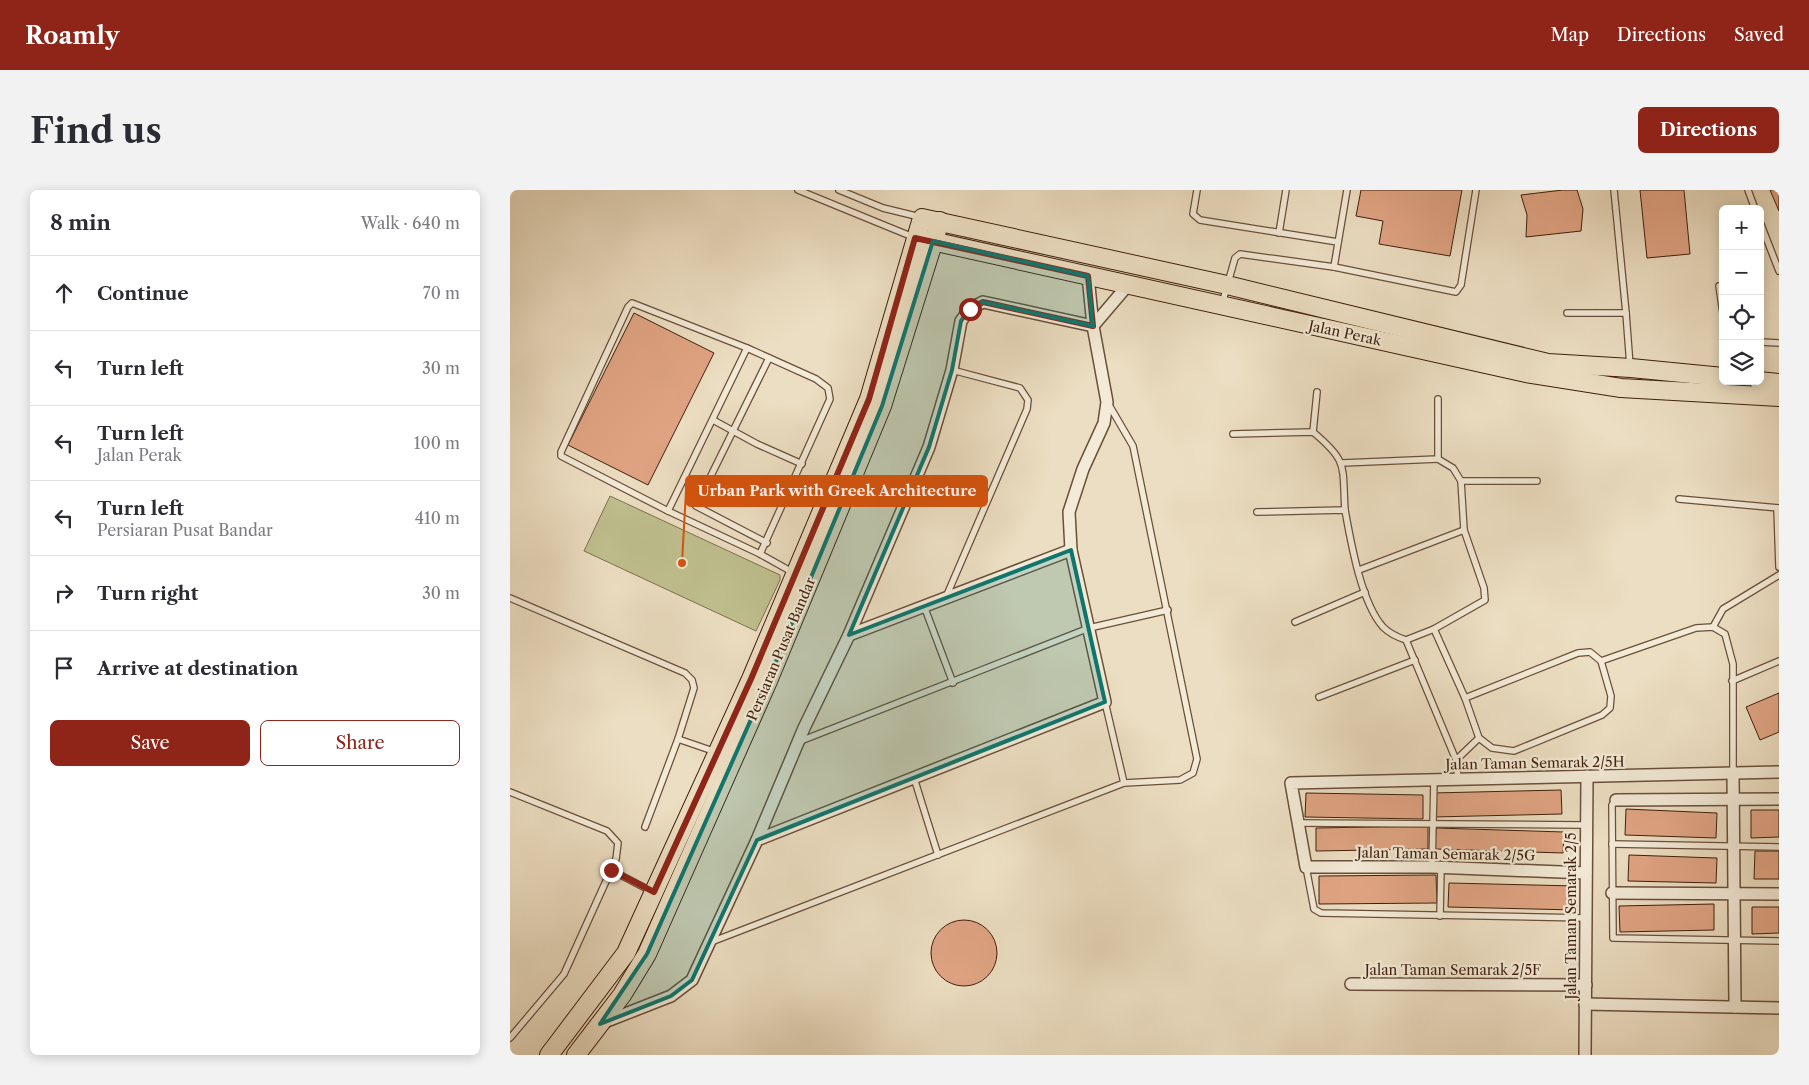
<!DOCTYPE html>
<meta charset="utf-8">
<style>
:root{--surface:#fff;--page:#f2f2f3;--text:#2b2b33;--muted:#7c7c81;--line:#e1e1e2;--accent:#8f2418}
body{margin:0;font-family:"Libre Caslon Text",serif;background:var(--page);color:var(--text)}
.controls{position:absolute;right:15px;top:15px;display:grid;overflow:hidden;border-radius:8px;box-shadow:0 2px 12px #0003}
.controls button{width:45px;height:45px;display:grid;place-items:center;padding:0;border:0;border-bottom:1px solid var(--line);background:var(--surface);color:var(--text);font:25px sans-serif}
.stop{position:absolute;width:15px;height:15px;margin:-11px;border:4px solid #8f2418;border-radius:50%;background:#fff}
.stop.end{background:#8f2418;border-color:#fff;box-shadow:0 1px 5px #0008}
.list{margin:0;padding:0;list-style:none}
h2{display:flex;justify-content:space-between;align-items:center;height:65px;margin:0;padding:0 20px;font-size:21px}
h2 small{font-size:16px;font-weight:400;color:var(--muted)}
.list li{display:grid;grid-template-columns:32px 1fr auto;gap:15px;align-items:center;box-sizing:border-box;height:75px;padding:0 20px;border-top:1px solid var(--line)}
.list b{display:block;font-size:19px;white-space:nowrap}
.list p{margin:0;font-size:16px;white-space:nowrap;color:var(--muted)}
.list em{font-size:16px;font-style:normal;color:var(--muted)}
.actions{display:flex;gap:10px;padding:15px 20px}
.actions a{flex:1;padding:11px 0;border:1px solid var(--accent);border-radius:8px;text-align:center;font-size:18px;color:var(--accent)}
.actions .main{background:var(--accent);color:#fff}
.icon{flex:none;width:28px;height:28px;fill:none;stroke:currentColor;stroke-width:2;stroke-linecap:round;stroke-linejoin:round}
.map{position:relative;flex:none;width:1269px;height:865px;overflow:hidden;border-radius:8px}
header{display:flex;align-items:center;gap:30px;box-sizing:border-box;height:70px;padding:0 25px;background:var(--accent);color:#fff}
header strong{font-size:24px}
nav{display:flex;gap:28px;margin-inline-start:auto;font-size:18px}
.intro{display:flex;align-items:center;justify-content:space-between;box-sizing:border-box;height:120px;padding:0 30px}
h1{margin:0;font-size:35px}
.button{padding:12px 22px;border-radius:8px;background:var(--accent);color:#fff;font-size:18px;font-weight:700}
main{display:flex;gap:30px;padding:0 30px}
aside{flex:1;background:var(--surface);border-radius:8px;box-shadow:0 2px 12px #0003}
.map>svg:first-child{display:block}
</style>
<header>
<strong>Roamly</strong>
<nav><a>Map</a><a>Directions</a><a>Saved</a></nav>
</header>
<div class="intro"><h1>Find us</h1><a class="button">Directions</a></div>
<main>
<aside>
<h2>8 min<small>Walk · 640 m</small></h2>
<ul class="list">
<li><svg class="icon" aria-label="ahead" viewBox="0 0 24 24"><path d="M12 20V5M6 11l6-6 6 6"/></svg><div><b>Continue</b></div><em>70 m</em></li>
<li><svg class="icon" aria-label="left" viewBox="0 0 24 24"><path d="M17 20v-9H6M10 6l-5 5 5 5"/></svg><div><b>Turn left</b></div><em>30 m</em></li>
<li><svg class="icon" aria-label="left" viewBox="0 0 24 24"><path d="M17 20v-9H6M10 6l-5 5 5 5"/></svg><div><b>Turn left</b><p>Jalan Perak</p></div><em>100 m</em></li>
<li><svg class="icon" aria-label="left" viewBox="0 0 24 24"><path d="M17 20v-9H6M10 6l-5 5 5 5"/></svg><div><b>Turn left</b><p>Persiaran Pusat Bandar</p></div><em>410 m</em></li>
<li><svg class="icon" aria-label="right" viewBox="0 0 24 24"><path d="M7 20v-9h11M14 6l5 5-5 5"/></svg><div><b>Turn right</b></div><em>30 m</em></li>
<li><svg class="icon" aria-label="arrive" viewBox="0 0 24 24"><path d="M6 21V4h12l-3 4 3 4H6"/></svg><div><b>Arrive at destination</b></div></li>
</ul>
<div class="actions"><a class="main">Save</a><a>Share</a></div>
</aside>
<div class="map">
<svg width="1269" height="865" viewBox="0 0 1269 865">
<rect width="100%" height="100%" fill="#ecdec2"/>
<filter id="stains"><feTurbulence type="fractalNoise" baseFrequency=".004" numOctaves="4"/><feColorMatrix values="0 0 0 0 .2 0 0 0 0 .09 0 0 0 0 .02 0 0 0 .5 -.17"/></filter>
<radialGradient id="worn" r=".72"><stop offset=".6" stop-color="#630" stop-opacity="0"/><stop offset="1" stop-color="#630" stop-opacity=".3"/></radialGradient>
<path fill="#bfbf8e" stroke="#7f6f4e" d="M100,306L270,385V390L246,441L74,361Z"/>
<g fill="#e0a483" stroke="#3f1f0d">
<path d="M851,0H952L940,66L869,54L873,31L846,26Z"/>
<path d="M1053,0H1067L1073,19L1071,41L1016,47L1017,25L1011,5Z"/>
<path d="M1130,0H1174L1180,64L1137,68Z"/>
<path d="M1260,0H1269V21Z"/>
<path d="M124,123L204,163L138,295L58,255Z"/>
<path d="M1269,503V542L1250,550L1236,517Z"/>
<path d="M1051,600L1052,624L923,627L922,603Z"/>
<path d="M796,603L913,605V629L795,627Z"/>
<path d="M1116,619L1207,623L1206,648L1115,645Z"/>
<path d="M1241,620H1269V647L1241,648Z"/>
<path d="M918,636V659L806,661V638Z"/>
<path d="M926,638L1054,642L1053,663L925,659Z"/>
<path d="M1245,661H1269V689H1244Z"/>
<path d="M1119,665L1207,668L1206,693L1118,691Z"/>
<path d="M926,685L927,713L809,714V686Z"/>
<path d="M939,693L1066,696V720L938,717Z"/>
<path d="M1204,714V740L1110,742L1109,716Z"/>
<path d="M1242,717H1269V743L1242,744Z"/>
<circle cx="454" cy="763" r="33"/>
</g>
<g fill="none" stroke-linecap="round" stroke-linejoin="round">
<defs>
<g id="lane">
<path d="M288,0L403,47"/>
<path d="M329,0L373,18L410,27"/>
<path d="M687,0L683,24L690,30L828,52"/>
<path d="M1104,0L1116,123"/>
<path d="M1238,0L1245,19"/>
<path d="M1250,32L1269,81"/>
<path d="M769,43L776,0"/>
<path d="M824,77L946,102L951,95L966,0"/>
<path d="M1213,96H1209L1213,123"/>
<path d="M712,114L725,68L730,64L824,77L837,0"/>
<path d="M1057,123H1116L1120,176"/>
<path d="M1250,152L1269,153"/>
<path d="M237,158L122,113L118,117L51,262V266L158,321L250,364L284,383"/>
<path d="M599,215L623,256L687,569L683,583L670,590L614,593"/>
<path d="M203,230L247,254L292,274"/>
<path d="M803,242L807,202"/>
<path d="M723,244L803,242C839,272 832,276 835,320"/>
<path d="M832,273L928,269V209"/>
<path d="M951,291H1027"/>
<path d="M1169,309L1269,318"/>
<path d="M1267,318L1269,377"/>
<path d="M158,321L237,158L306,189L318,198L320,209L250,364"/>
<path d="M747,322L835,320C841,353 851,412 873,437C880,444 887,447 896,450L924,439L975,410L974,398L954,340L951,291L943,278L928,269"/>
<path d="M257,353L186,316L259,168"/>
<path d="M849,380L954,340"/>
<path d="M436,407L517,219L518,210L510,198L442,180"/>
<path d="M0,408L175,483L182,490L184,498L168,549L206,562"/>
<path d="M414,416L443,493"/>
<path d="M785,432L855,402"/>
<path d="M1203,437L1213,419L1269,385"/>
<path d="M924,439L955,508L1068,463L1080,462L1091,471L1186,438L1203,437L1215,444L1223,474V583"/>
<path d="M896,450L946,570L948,589"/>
<path d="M1222,491L1269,471"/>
<path d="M809,507L905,470"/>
<path d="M955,508L969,548L982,558L1004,561L1092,525L1100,518L1101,506L1091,471"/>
<path d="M288,552L579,438L658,420"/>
<path d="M946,570L969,548"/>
<path d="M404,588L428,665"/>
<path d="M0,602L97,641L108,653L106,669L54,784L0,848"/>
<path d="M1106,610L1102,615L1103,748L1269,751"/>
<path d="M788,633L1076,635"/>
<path d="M135,637L168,549"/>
<path d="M1102,654L1269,657"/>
<path d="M796,677L804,719L811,723L1076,728"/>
<path d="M922,677L924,590"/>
<path d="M101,680L141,701"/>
<path d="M930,726L931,678"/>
<path d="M201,752L614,593L595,512"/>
</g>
<g id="street">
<path d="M583,136L618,95"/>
<path d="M339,445L561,360"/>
<path d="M1223,583L1225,817"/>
<path d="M1106,610L1269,609"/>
<path d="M247,650L595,512L561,360L559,322L573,279L594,233L597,212L583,136L578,86"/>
<path d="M1076,683L922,677H796L781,593L1269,582"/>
<path d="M1102,703L1269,704"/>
<path d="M841,794L1076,795"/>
<path d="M1075,814L1269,818"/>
<path d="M92,833L161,806L182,790L247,650L294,538L339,445L419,257L442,180L451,131L460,119L473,112L583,136"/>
<path d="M1075,865L1077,586"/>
</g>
<g id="primary">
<path d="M413,49L1016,183L1111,198L1269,207"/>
<path d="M1249,191L1269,193"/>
<path d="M39,865L116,763L241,489L359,209L412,28L717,95L1038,173L1121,178L1213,187"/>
<path d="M66,865L112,805L137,764L258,491L372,216L430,31"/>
</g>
</defs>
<use href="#lane" stroke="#6a4f3a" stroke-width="8"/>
<use href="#street" stroke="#6a4f3a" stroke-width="14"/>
<use href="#primary" stroke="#3f1f0d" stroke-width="20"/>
<use href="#lane" stroke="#f3ead7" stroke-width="5.5"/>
<use href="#street" stroke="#f3ead7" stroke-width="11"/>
<use href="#primary" stroke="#ecdec2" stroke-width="18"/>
</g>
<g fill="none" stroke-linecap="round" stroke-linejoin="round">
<path stroke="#8f2418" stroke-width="6" d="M101,680L144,702L241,489L359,209L405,48L578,86L583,136L473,112L460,119"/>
</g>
<path fill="#0f766e" fill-opacity="0.2" stroke="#0f766e" stroke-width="4" stroke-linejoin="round" d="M423,51L578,86L583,136L473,112L460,119L451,131L442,180L419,257L339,445L561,360L595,512L247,650L182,790L161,806L90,834L137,764L258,491L372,216Z"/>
<g text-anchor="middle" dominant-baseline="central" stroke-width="4.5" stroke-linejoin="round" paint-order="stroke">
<g font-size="14" fill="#3f1f0d" stroke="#f3ead7">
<text transform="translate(835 143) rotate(12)">Jalan Perak</text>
<text transform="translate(271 459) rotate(-67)">Persiaran Pusat Bandar</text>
<text transform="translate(1025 573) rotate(-1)">Jalan Taman Semarak 2/5H</text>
<text transform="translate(936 664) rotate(1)">Jalan Taman Semarak 2/5G</text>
<text transform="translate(1061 726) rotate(-90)">Jalan Taman Semarak 2/5</text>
<text x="943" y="780">Jalan Taman Semarak 2/5F</text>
</g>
</g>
<path fill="none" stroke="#d7530c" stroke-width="2" d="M172 373L176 301"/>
<circle fill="#d7530c" stroke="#f3ead7" stroke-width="2" cx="172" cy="373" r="5"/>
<rect fill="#d7530c" stroke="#d7530c" stroke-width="2" x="176" y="286" width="301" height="30" rx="5"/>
<g font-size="15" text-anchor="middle" font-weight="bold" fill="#fff">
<text x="327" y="306">Urban Park with Greek Architecture</text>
</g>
<rect width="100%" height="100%" filter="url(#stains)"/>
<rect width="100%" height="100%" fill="url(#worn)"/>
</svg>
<div class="controls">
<button>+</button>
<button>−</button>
<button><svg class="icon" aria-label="locate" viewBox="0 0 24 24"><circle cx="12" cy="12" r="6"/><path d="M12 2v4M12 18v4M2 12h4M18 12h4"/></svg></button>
<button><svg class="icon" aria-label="layers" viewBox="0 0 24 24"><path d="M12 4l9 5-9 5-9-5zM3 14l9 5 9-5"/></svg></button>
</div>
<div class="stop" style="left:460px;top:119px"></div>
<div class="stop end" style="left:101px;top:680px"></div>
</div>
</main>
